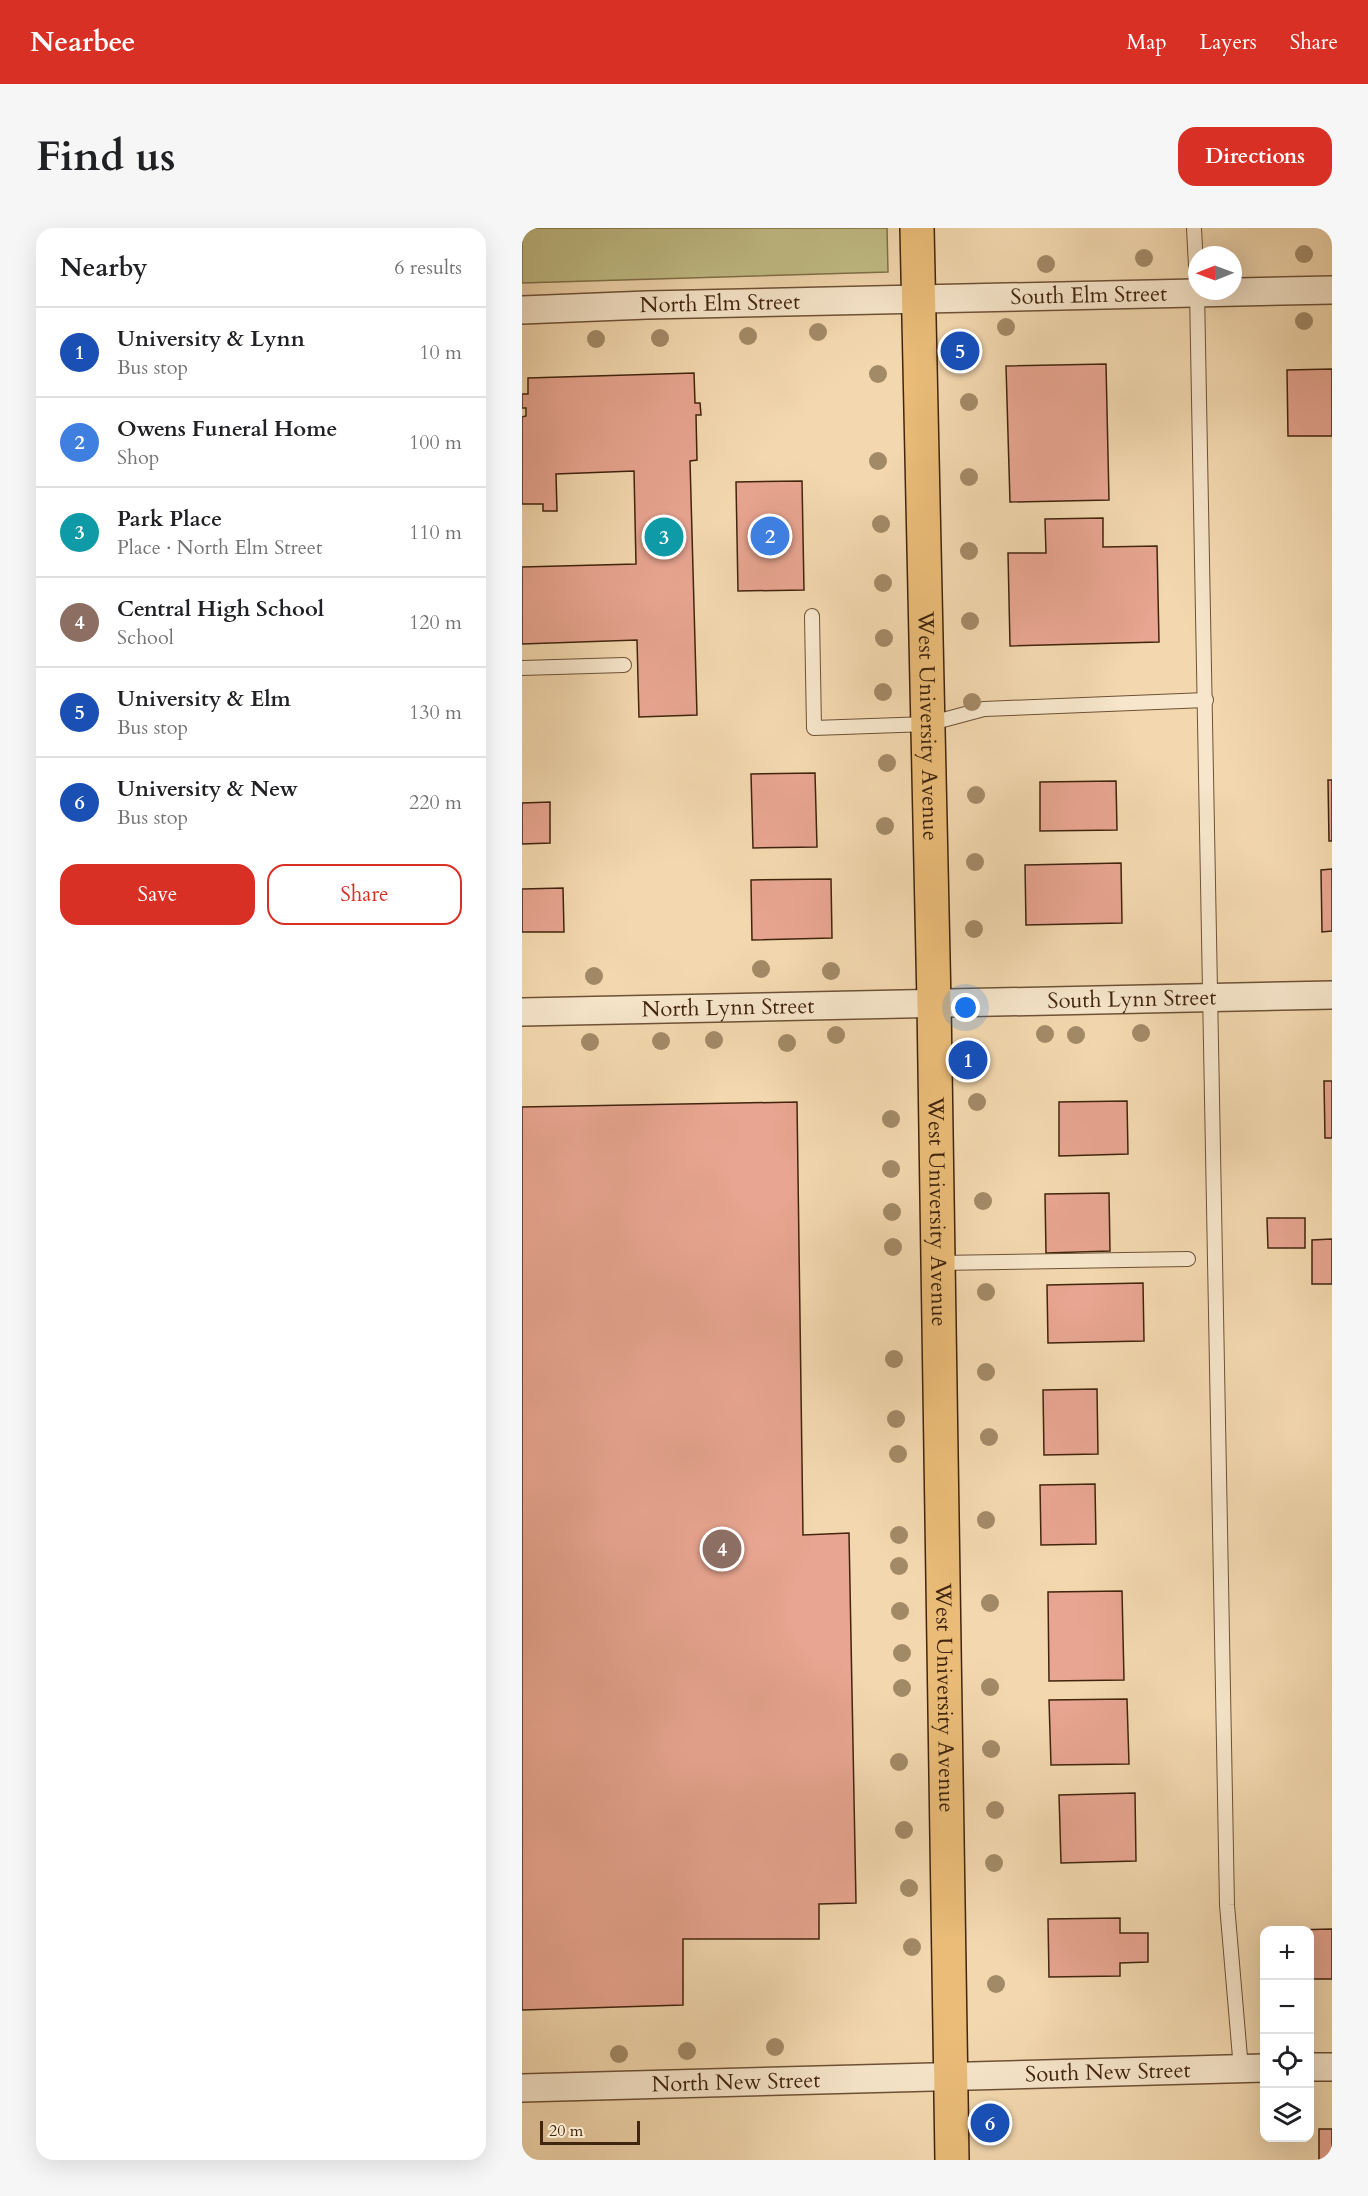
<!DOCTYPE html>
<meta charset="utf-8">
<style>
:root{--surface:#fff;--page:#f6f6f6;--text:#202124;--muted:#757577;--line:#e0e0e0;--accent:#d93025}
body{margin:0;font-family:Cardo,serif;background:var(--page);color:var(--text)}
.controls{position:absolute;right:18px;bottom:18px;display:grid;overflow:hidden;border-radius:12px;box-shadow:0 6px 24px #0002}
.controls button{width:54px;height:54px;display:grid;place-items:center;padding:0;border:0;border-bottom:2px solid var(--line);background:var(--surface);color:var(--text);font:30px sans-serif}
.compass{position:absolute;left:666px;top:18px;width:54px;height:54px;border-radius:50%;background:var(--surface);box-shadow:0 6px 24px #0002;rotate:269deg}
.scale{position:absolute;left:18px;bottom:15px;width:100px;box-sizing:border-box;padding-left:6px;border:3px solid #41250e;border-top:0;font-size:16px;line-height:21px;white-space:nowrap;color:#41250e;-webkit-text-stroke:4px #f7e6cb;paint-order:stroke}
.you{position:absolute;left:444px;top:780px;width:21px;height:21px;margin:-15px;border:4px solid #fff;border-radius:50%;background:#1a73e8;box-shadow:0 0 0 9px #1a73e833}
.badge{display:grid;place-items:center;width:39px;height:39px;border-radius:50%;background:var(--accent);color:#fff;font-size:20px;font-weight:700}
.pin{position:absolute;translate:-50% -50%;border:3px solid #fff;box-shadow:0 2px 6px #0006}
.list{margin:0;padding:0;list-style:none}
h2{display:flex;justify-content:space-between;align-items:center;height:78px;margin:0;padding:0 24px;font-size:26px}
h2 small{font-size:20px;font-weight:400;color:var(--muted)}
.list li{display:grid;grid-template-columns:39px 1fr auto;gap:18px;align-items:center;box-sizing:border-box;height:90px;padding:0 24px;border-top:2px solid var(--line)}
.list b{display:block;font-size:22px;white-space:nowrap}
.list p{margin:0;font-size:20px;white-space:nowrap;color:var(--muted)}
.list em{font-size:20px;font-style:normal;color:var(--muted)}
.actions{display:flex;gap:12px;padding:18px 24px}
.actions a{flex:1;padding:14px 0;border:2px solid var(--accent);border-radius:18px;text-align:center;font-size:21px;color:var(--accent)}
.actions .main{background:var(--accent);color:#fff}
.icon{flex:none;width:33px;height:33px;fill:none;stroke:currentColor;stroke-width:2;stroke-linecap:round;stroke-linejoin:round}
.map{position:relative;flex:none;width:810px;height:1932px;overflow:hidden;border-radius:18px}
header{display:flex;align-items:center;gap:36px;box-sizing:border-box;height:84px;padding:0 30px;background:var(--accent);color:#fff}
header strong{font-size:28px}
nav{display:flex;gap:33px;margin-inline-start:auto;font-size:21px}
.intro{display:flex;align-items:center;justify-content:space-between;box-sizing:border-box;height:144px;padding:0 36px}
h1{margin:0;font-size:42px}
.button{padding:15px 27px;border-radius:18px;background:var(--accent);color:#fff;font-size:21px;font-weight:700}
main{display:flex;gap:36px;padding:0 36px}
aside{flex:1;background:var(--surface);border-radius:18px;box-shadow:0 6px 24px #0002}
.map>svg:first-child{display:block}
</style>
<header>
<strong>Nearbee</strong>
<nav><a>Map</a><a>Layers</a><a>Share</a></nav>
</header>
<div class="intro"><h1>Find us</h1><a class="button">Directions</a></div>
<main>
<aside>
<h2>Nearby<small>6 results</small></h2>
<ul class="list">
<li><span class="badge" style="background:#1a4fb4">1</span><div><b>University &amp; Lynn</b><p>Bus stop</p></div><em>10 m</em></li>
<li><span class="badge" style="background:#3f7fe0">2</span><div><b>Owens Funeral Home</b><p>Shop</p></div><em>100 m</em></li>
<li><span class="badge" style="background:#0f9aa8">3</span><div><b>Park Place</b><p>Place · North Elm Street</p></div><em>110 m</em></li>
<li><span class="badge" style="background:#8d6e63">4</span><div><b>Central High School</b><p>School</p></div><em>120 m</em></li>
<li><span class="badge" style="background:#1a4fb4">5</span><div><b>University &amp; Elm</b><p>Bus stop</p></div><em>130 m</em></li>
<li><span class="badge" style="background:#1a4fb4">6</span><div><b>University &amp; New</b><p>Bus stop</p></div><em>220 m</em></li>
</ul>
<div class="actions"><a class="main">Save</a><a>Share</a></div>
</aside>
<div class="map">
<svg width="810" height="1932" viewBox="0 0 810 1932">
<rect width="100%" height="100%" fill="#f3d8af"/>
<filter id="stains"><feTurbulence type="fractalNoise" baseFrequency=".00333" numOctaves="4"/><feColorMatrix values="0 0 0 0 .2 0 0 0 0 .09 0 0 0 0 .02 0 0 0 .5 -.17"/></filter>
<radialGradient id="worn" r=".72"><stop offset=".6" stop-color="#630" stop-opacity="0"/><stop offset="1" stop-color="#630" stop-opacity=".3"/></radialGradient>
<path fill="#c1bd86" stroke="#81714a" stroke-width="1.5" d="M0,0H365L366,44L0,55Z"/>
<g fill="#e8a591" stroke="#41250e" stroke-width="1.5">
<path d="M584,136L587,272L488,274L484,138Z"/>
<path d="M810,141V208H766L765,142Z"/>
<path d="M172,145L173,175H178L179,187H174L175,232L168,233L175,487L117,489L115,412L0,416V339L114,336L112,243L34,246L35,283H21V276H0V189L4,188V180H0V166H6V150Z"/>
<path d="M280,253L282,362L216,363L214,254Z"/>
<path d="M581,290V319L635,318L637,414L488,418L486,325H524L523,291Z"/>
<path d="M293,545L295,619L231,620L229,546Z"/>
<path d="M806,552H810V613H807Z"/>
<path d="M594,553L595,602L518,603V554Z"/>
<path d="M28,574V615L0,616V575Z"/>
<path d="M599,635L600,695L504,697L503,637Z"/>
<path d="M810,641V703L800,704L799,642Z"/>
<path d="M309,651L310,710L230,712L229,652Z"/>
<path d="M41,660L42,704H0V661Z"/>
<path d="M802,853H810V910H803Z"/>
<path d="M605,873L606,926L537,928V874Z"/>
<path d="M275,874L281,1307L327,1305L334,1675L297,1676V1711H161V1777L0,1782V879Z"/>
<path d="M587,965L588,1023L524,1025L523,966Z"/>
<path d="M745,990H783V1020H746Z"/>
<path d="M810,1011V1056H790V1012Z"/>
<path d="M621,1055L622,1113L526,1115L525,1057Z"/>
<path d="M575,1161L576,1226L522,1227L521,1162Z"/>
<path d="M573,1256L574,1316L519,1317L518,1257Z"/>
<path d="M600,1363L602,1452L527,1453L526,1364Z"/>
<path d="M605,1471L607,1536L529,1537L527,1472Z"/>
<path d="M613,1565L614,1633L539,1635L537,1567Z"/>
<path d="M598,1690V1705H626V1734L598,1735V1748L527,1749L526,1691Z"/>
<path d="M810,1701V1751H788V1702H772Z"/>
<rect x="797" y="1901" width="13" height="31"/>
</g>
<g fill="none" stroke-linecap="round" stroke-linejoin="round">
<defs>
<g id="service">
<path d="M672,0L675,57"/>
<path d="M675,63L705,1677L719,1841"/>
<path d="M290,388L292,500L406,496L462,481L684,472"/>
<path d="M0,440L102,437"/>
<path d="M416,1035L666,1031"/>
</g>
<g id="minor">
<path id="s1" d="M0,82L125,77L810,62"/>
<path id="s2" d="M0,784L810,767"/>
<path d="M788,1839H810"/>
<path id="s3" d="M0,1860L742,1840"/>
</g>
<g id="primary">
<path id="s4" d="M395,0L412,775L430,1932"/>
</g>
</defs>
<use href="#service" stroke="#6e5236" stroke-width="16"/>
<use href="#minor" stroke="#6e5236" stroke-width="30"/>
<use href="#primary" stroke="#41250e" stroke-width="36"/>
<use href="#service" stroke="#f7e6cb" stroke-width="14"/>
<use href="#minor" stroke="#f7e6cb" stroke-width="27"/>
<use href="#primary" stroke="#eabc78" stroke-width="33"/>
</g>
<g fill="#a38a67">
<circle cx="782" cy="26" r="9"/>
<circle cx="622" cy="30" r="9"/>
<circle cx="524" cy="36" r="9"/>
<circle cx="782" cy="93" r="9"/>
<circle cx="484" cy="99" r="9"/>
<circle cx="296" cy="104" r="9"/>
<circle cx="226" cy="108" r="9"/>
<circle cx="138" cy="110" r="9"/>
<circle cx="74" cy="111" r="9"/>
<circle cx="356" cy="146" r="9"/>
<circle cx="447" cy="174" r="9"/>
<circle cx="356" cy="233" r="9"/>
<circle cx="447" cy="249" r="9"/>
<circle cx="359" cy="296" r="9"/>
<circle cx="447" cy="323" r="9"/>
<circle cx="361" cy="355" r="9"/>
<circle cx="448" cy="393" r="9"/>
<circle cx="362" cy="410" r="9"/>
<circle cx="361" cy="464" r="9"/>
<circle cx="450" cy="474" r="9"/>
<circle cx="365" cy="535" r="9"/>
<circle cx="454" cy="567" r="9"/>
<circle cx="363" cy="598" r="9"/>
<circle cx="453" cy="634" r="9"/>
<circle cx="452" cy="701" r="9"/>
<circle cx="239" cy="741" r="9"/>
<circle cx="309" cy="743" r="9"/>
<circle cx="72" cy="748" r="9"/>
<circle cx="619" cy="805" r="9"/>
<circle cx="523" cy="806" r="9"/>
<circle cx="314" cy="807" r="9"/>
<circle cx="554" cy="807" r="9"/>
<circle cx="192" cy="812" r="9"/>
<circle cx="139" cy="813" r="9"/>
<circle cx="68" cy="814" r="9"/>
<circle cx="265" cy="815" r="9"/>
<circle cx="455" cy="874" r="9"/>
<circle cx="369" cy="891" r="9"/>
<circle cx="369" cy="941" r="9"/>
<circle cx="461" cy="973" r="9"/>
<circle cx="370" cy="984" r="9"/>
<circle cx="371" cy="1019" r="9"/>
<circle cx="464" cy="1064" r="9"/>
<circle cx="372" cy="1131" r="9"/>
<circle cx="464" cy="1144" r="9"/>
<circle cx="374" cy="1191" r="9"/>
<circle cx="467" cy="1209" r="9"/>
<circle cx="376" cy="1226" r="9"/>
<circle cx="464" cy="1292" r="9"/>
<circle cx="377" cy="1307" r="9"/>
<circle cx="377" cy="1338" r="9"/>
<circle cx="468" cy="1375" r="9"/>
<circle cx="378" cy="1383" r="9"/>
<circle cx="380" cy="1425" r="9"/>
<circle cx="468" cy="1459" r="9"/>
<circle cx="380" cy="1460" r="9"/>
<circle cx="469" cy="1521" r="9"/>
<circle cx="377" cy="1534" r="9"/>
<circle cx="473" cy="1582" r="9"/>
<circle cx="382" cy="1602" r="9"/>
<circle cx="472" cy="1635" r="9"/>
<circle cx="387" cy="1660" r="9"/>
<circle cx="390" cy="1719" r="9"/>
<circle cx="474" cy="1756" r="9"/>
<circle cx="253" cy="1819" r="9"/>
<circle cx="165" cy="1823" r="9"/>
<circle cx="97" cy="1826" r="9"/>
</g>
<g text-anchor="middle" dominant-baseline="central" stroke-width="4.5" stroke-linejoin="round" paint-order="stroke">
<g font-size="22" fill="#41250e" stroke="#f7e6cb">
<text stroke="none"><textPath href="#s1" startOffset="567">South Elm Street</textPath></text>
<text stroke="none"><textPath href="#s1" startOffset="198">North Elm Street</textPath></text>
<text stroke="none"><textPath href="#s4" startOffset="498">West University Avenue</textPath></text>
<text stroke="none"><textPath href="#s2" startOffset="610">South Lynn Street</textPath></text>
<text stroke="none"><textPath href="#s2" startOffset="206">North Lynn Street</textPath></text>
<text stroke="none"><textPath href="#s4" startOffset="984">West University Avenue</textPath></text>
<text stroke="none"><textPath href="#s4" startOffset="1470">West University Avenue</textPath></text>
<text stroke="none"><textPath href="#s3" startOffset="586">South New Street</textPath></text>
<text stroke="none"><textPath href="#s3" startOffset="214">North New Street</textPath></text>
</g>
</g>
<rect width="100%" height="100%" filter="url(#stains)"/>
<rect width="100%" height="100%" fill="url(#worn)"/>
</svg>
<div class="controls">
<button>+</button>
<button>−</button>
<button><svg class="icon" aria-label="locate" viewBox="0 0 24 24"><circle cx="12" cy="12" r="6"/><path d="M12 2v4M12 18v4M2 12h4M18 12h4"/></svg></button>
<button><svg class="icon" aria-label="layers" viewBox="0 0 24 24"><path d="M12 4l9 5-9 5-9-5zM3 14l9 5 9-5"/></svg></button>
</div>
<svg class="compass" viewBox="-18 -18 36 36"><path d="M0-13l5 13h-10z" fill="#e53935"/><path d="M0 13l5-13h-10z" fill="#757577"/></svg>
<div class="scale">20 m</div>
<div class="you"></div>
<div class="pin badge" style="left:446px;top:832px;background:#1a4fb4">1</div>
<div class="pin badge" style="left:248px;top:308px;background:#3f7fe0">2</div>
<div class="pin badge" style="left:142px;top:309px;background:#0f9aa8">3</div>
<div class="pin badge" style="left:200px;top:1321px;background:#8d6e63">4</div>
<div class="pin badge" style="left:438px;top:123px;background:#1a4fb4">5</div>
<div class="pin badge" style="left:468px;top:1895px;background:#1a4fb4">6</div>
</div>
</main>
